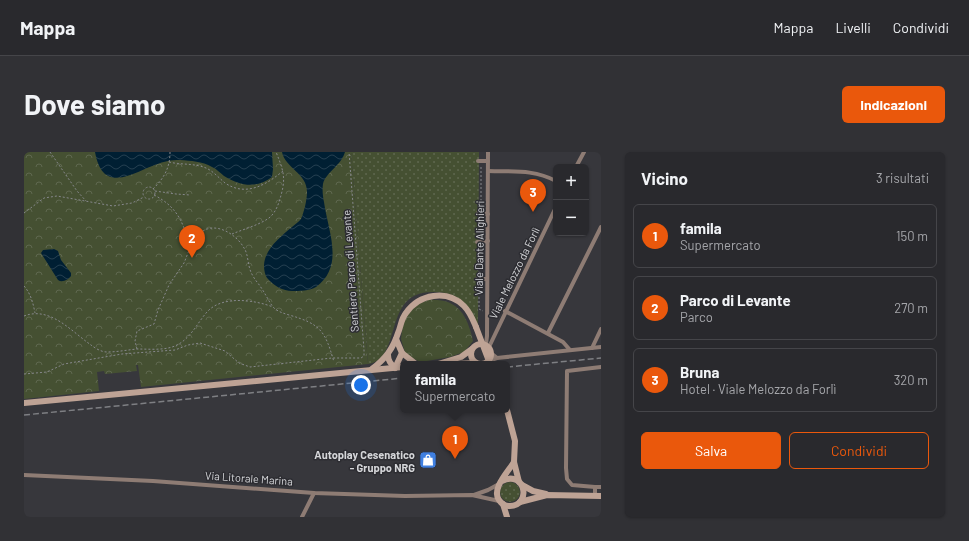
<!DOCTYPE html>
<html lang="it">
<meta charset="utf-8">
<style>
:root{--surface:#29292d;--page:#313135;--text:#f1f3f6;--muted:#a5a6aa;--line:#454549;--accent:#ea580c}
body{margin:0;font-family:Barlow,sans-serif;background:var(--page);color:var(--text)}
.controls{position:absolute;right:12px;top:12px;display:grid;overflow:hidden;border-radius:6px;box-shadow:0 1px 3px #0004}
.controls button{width:36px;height:36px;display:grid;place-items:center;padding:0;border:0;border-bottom:1px solid var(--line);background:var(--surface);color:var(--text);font:20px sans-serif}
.you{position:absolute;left:337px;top:233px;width:14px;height:14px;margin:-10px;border:3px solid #fff;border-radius:50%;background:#1a73e8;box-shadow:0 0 0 6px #1a73e833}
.badge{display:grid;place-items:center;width:26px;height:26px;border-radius:50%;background:var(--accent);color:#fff;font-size:13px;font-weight:700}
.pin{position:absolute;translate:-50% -33px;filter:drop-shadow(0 1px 2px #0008)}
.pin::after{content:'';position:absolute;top:21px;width:14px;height:12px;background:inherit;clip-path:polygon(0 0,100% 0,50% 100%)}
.popup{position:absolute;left:376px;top:209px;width:110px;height:52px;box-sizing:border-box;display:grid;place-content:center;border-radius:6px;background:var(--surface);filter:drop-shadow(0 1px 3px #0005);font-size:13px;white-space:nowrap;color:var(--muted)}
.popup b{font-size:15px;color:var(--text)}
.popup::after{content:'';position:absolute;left:50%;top:100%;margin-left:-8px;border:8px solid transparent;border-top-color:var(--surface)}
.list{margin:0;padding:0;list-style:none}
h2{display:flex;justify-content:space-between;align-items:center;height:52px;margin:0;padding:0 16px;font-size:17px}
h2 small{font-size:13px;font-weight:400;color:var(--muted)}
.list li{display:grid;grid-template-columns:26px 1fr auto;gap:12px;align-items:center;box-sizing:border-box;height:64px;margin:0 8px 8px;padding:0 8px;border:1px solid var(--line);border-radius:6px}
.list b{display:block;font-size:15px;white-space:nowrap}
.list p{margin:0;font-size:13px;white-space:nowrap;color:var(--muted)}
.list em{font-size:13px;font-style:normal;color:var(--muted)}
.actions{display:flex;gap:8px;padding:12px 16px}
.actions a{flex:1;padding:9px 0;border:1px solid var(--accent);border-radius:6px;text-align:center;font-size:14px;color:var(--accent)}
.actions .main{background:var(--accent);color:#fff}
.map{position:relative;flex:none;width:577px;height:365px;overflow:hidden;border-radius:6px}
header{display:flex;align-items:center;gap:24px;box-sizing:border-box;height:56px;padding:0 20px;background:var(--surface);border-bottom:1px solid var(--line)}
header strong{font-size:19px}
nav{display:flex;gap:22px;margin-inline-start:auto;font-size:14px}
.intro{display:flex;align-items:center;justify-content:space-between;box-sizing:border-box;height:96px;padding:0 24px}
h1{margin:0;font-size:28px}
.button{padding:10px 18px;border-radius:6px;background:var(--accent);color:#fff;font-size:14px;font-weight:700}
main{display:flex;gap:24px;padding:0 24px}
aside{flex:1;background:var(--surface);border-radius:6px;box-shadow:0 1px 3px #0004}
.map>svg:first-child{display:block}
</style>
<header>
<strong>Mappa</strong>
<nav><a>Mappa</a><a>Livelli</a><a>Condividi</a></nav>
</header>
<div class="intro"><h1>Dove siamo</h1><a class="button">Indicazioni</a></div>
<main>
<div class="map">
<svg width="577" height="365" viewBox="0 0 577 365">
<defs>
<pattern id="grass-dots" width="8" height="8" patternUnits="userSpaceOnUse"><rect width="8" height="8" fill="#455032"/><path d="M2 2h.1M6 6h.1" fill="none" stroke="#5f684f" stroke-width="1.8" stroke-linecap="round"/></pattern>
<pattern id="park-crowns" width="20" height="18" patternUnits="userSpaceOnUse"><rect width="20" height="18" fill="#455032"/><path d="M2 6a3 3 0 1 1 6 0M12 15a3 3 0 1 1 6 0" fill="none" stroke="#5f684f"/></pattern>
<pattern id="water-waves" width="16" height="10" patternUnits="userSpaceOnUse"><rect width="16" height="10" fill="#001f33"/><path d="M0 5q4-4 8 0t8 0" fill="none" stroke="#243f50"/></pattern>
</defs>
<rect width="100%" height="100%" fill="#37373c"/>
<g fill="url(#grass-dots)">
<path d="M327,0H455L454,174C442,155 437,140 411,140C357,137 380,207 344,212Z"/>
<circle cx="486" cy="340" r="10"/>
</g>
<g fill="url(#park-crowns)">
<path d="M0,0H327L344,212L117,235L114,213H112L113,219L81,222L80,219L73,220L75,239L0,247Z"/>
<path d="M404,148C433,146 443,162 449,189L440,200L426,205L397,210L390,207L381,200L377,187L378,179L381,166L392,153Z"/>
</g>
<g fill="url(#water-waves)">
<path d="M71,0H248L249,17L248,25C232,37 217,34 200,24C196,21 193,17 188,15C178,9 167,9 156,8C152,8 147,8 144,9C116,14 80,49 71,0Z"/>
<path d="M258,0H321C317,14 302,20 299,32C298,38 299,45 300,50C304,79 321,114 292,135C286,139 275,139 268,139C259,139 250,134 244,127C241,124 240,118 240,113C241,97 256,85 268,75C271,72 275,70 277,67C280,60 283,48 283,40C283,21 261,16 258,0Z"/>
<path d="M30,97L34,99L37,108L47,121V124C44,128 38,131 34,128L17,101L19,98Z"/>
</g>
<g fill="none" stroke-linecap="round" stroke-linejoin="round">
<g stroke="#87888c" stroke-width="1" stroke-dasharray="2 2" stroke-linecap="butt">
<path d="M26,0L53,39L62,49"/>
<path d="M145,10C157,13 170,11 182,16C189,19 195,26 201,31C222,45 242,33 259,19"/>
<circle cx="125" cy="41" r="6"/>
<path d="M129,37C140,26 146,16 146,0"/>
<path d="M131,39L152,42L166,43"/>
<path d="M130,43C154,55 160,72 166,96C169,90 173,83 179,79C193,70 213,83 220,96C225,103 223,115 229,124C231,128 234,131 236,134C241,141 244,148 249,155C254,160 259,161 265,163C297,172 301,179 310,210"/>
<path d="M457,57V15"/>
<path d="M0,61L20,46L33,44L89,54L108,51L120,45"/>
<path d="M208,82C220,77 235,73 245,66C250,62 253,56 255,50C262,28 261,22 252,0"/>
<path d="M456,85V67"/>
<path d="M455,121L456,95"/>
<path d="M455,133V157L459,159"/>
<path d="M0,134C7,142 9,151 11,161"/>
<path d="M0,164C26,154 47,179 67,193C71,196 77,200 83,200C93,200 103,198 113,197C127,197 143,199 155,192C168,184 174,170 183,160C198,143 231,148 249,155"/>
<path d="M113,197L111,189L113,179L130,172L134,158L145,133L160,111L166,96"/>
<path d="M0,222L23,220L40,212L98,202L151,198L164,193L176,191L201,199L215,211L226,215L308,206H337L340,204V198L325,0"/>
</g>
<g stroke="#8e7c74" stroke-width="4">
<path d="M454,9H464"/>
<path d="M552,15L560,0"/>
<path d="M464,19C489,20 509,17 532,29"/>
<path d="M454,61L464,62"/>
<path d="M453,90L464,89"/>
<path d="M453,127H463"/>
<path d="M481,159L539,190L546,198"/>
<path d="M524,181L577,75"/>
<path d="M462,192L463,184L464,0"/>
<path d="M465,195L532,55"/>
<path d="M568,196L577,177"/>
<path d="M467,201L473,206"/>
<path d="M464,209L473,206L577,195"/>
<path d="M0,323L129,329L290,341L381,344L448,343L475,349"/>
<path d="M571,335L548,333L543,327L542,316L543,219L577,215"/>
<path d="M450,343L464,338L475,332"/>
<path d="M571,344V335H577"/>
<path d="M278,365L290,341"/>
</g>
<g stroke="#bea395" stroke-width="6">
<path d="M372,187L378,201L392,212"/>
<circle cx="457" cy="202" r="10"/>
<path d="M364,203C364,209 367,212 371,216"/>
<path d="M414,212L437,205L448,197"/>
<path d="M431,212L452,211"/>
<path d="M371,216L378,201"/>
<path d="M348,217C361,207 369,197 374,181C377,174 377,167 382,161C395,142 423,137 440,154C446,160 449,168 452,175"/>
<path d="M0,251L379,215"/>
<path d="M483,258L491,289L490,310L495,330"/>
<path d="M478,329C502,317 508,355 485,354C481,354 477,351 475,348C467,337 484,320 490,310"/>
<path d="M498,333L509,339L522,342"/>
<path d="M496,350L523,343L577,344"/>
<path d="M479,352L483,365"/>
</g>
<g stroke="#7e7f83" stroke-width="1.5" stroke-dasharray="6 3" stroke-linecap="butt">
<path d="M483,215L577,206"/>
<path d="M0,263L379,226"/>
</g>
<path stroke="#bea395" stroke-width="6" d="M452,175L466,212"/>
</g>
<defs>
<symbol id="shop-square" viewBox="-11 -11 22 22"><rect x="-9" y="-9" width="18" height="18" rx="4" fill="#3f7fe0" stroke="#2d2d32"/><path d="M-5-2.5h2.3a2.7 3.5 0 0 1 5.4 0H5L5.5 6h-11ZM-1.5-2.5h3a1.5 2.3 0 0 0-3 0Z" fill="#fff"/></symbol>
</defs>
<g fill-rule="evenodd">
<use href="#shop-square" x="394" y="298" width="20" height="20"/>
</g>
<g text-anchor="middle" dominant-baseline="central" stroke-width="3" stroke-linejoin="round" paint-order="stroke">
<g font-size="11" fill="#d5d6d9" stroke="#2d2d32">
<text transform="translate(455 96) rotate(-89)">Viale Dante Alighieri</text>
<text transform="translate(326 119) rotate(-94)">Sentiero Parco di Levante</text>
<text transform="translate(490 121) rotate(-64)">Viale Melozzo da Forlì</text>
<text transform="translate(225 326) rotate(4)">Via Litorale Marina</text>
</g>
<g font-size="11" font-weight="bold" fill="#d5d6d9" stroke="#2d2d32" text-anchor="end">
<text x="391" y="302">Autoplay Cesenatico<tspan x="391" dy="13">- Gruppo NRG</tspan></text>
</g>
</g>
</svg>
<div class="controls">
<button>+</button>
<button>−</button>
</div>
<div class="you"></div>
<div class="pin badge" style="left:431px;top:307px">1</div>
<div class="popup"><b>famila</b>Supermercato</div>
<div class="pin badge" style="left:168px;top:106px">2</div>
<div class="pin badge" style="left:509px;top:60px">3</div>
</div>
<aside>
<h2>Vicino<small>3 risultati</small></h2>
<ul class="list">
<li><span class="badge">1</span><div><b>famila</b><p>Supermercato</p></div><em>150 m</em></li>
<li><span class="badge">2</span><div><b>Parco di Levante</b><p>Parco</p></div><em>270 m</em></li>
<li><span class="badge">3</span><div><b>Bruna</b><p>Hotel · Viale Melozzo da Forlì</p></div><em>320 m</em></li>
</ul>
<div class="actions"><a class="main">Salva</a><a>Condividi</a></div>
</aside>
</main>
